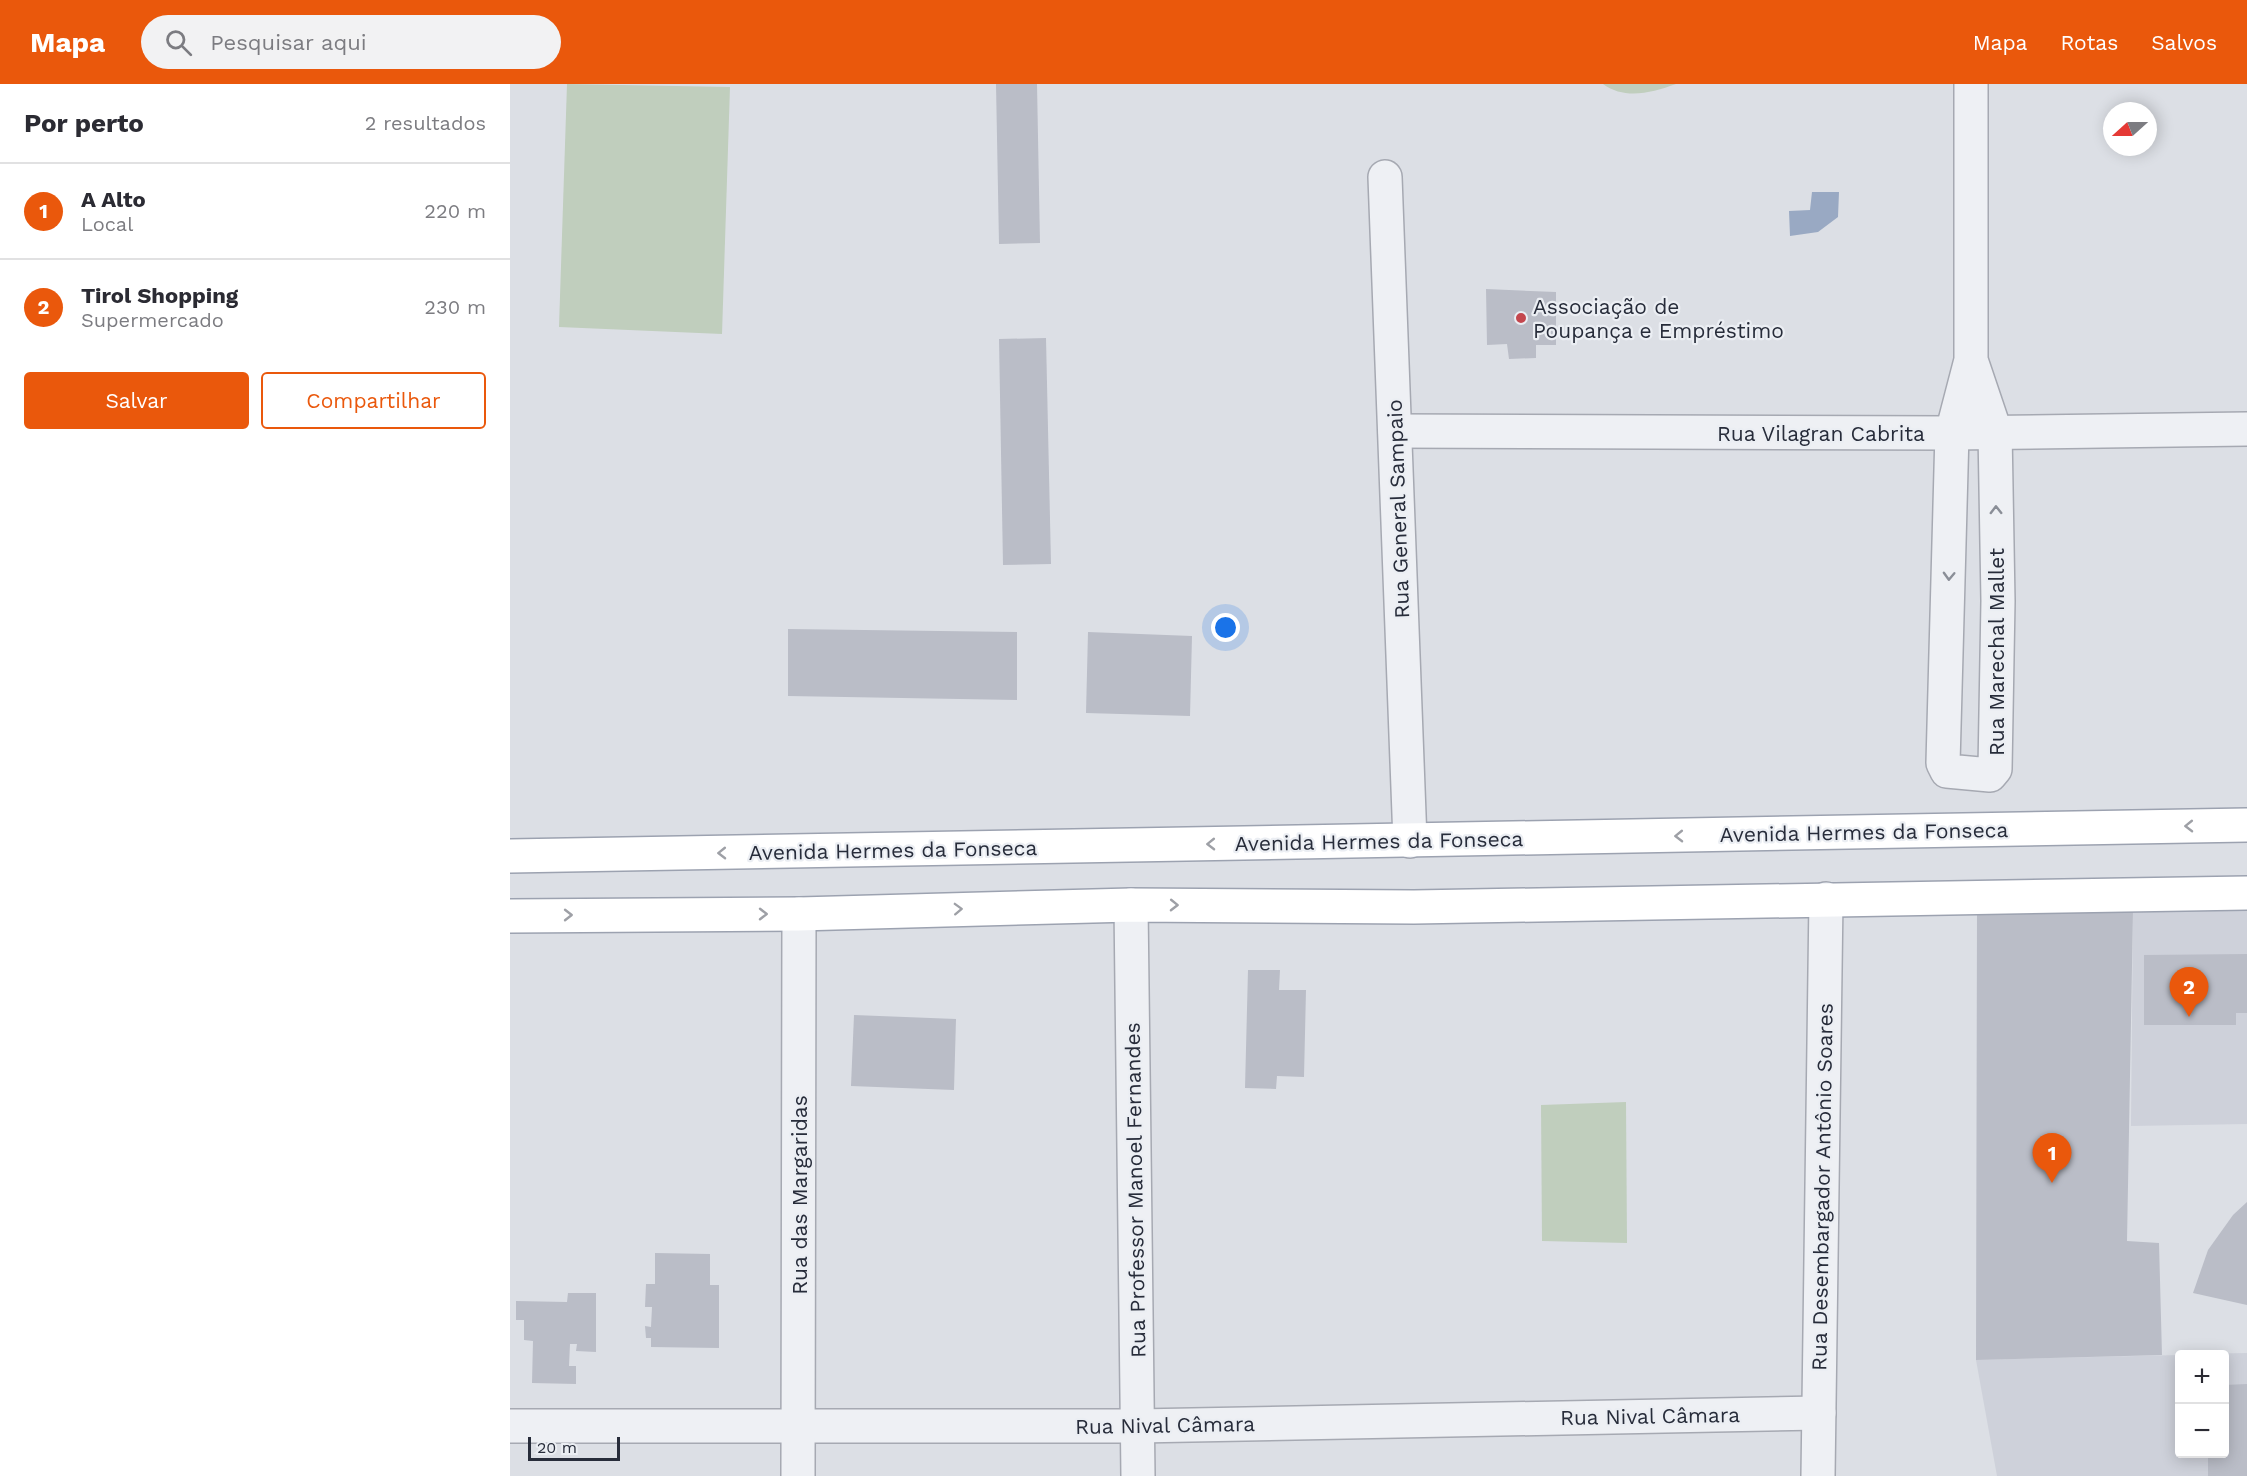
<!DOCTYPE html>
<html lang="pt">
<meta charset="utf-8">
<style>
:root{--surface:#fff;--page:#f2f2f3;--text:#2b2b33;--muted:#7c7c81;--line:#e1e1e2;--accent:#ea580c}
body{margin:0;font-family:"Work Sans",sans-serif;background:var(--page);color:var(--text)}
.controls{position:absolute;right:18px;bottom:18px;display:grid;overflow:hidden;border-radius:6px;box-shadow:0 3px 15px #0003}
.controls button{width:54px;height:54px;display:grid;place-items:center;padding:0;border:0;border-bottom:2px solid var(--line);background:var(--surface);color:var(--text);font:30px sans-serif}
.compass{position:absolute;left:1593px;top:18px;width:54px;height:54px;border-radius:50%;background:var(--surface);box-shadow:0 3px 15px #0003;rotate:249deg}
.scale{position:absolute;left:18px;bottom:15px;width:92px;box-sizing:border-box;padding-left:6px;border:3px solid #272c3a;border-top:0;font-size:16px;line-height:21px;white-space:nowrap;color:#272c3a;-webkit-text-stroke:4px #ebeef3;paint-order:stroke}
.you{position:absolute;left:716px;top:544px;width:21px;height:21px;margin:-15px;border:4px solid #fff;border-radius:50%;background:#1a73e8;box-shadow:0 0 0 9px #1a73e833}
.badge{display:grid;place-items:center;width:39px;height:39px;border-radius:50%;background:var(--accent);color:#fff;font-size:20px;font-weight:700}
.pin{position:absolute;translate:-50% -50px;filter:drop-shadow(0 2px 3px #0008)}
.pin::after{content:'';position:absolute;top:32px;width:21px;height:18px;background:inherit;clip-path:polygon(0 0,100% 0,50% 100%)}
.list{margin:0;padding:0;list-style:none}
h2{display:flex;justify-content:space-between;align-items:center;height:78px;margin:0;padding:0 24px;font-size:26px}
h2 small{font-size:20px;font-weight:400;color:var(--muted)}
.list li{display:grid;grid-template-columns:39px 1fr auto;gap:18px;align-items:center;box-sizing:border-box;height:96px;padding:0 24px;border-top:2px solid var(--line)}
.list b{display:block;font-size:22px;white-space:nowrap}
.list p{margin:0;font-size:20px;white-space:nowrap;color:var(--muted)}
.list em{font-size:20px;font-style:normal;color:var(--muted)}
.actions{display:flex;gap:12px;padding:18px 24px}
.actions a{flex:1;padding:14px 0;border:2px solid var(--accent);border-radius:6px;text-align:center;font-size:21px;color:var(--accent)}
.actions .main{background:var(--accent);color:#fff}
.icon{flex:none;width:33px;height:33px;fill:none;stroke:currentColor;stroke-width:2;stroke-linecap:round;stroke-linejoin:round}
.map{position:relative;flex:none;width:1737px;height:1392px;overflow:hidden}
header{display:flex;align-items:center;gap:36px;box-sizing:border-box;height:84px;padding:0 30px;background:var(--accent);color:#fff}
header strong{font-size:28px}
nav{display:flex;gap:33px;margin-inline-start:auto;font-size:21px}
.search{width:420px;height:54px;background:var(--page);display:flex;align-items:center;gap:15px;box-sizing:border-box;padding:0 21px;border-radius:33px;color:var(--muted);font-size:22px}
main{display:flex}
aside{flex:1;background:var(--surface)}
.map>svg:first-child{display:block}
</style>
<header>
<strong>Mapa</strong>
<div class="search"><svg class="icon" aria-label="search" viewBox="0 0 24 24"><circle cx="10" cy="10" r="6"/><path d="M15 15l6 6"/></svg>Pesquisar aqui</div>
<nav><a>Mapa</a><a>Rotas</a><a>Salvos</a></nav>
</header>
<main>
<aside>
<h2>Por perto<small>2 resultados</small></h2>
<ul class="list">
<li><span class="badge">1</span><div><b>A Alto</b><p>Local</p></div><em>220 m</em></li>
<li><span class="badge">2</span><div><b>Tirol Shopping</b><p>Supermercado</p></div><em>230 m</em></li>
</ul>
<div class="actions"><a class="main">Salvar</a><a>Compartilhar</a></div>
</aside>
<div class="map">
<svg width="1737" height="1392" viewBox="0 0 1737 1392">
<rect width="100%" height="100%" fill="#dcdfe5"/>
<g fill="#ced1da">
<path d="M1623,827H1737V1040L1621,1042Z"/>
<path d="M1737,1269V1392H1487L1466,1276L1669,1271L1670,1370H1714V1270H1675Z"/>
</g>
<g fill="#c0cebd">
<path d="M57,0L220,3L212,250L49,243Z"/>
<path d="M1093,0H1166C1141,9 1115,16 1093,0Z"/>
<path d="M1116,1018L1117,1159L1032,1157L1031,1021Z"/>
</g>
<path fill="#99a9c3" d="M1302,108H1329L1328,133L1308,148L1280,152L1279,127L1300,126Z"/>
<g fill="#babdc7">
<path d="M486,0H527L530,159L489,160Z"/>
<path d="M976,205L1046,208V261H1026V274L999,275L997,260L977,261Z"/>
<path d="M536,254L541,480L493,481L489,255Z"/>
<path d="M278,545L507,548V616L278,612Z"/>
<path d="M578,548L682,552L680,632L576,629Z"/>
<path d="M1623,827L1617,1157L1649,1159L1652,1271L1466,1276L1467,828Z"/>
<path d="M1737,870V929H1726V941H1634V871Z"/>
<path d="M738,886H770L769,906H796L794,993L767,992L766,1005L735,1004Z"/>
<path d="M344,931L446,935L444,1006L341,1002Z"/>
<path d="M1737,1118V1221L1683,1209L1698,1166L1723,1131Z"/>
<path d="M145,1169L200,1170V1201H209V1264L141,1263V1254H136L135,1242L141,1243L142,1223H135L136,1200H145Z"/>
<path d="M58,1209H86V1268L66,1267L67,1260H60L59,1282H66V1300L22,1299L23,1257L14,1256V1236H6V1217L57,1218Z"/>
<path d="M1737,1300V1392H1698V1370H1714V1301Z"/>
</g>
<g fill="none" stroke-linecap="round" stroke-linejoin="round">
<defs>
<g id="minor">
<path d="M1461,0V276L1442,349L1433,679L1437,687L1480,691L1485,685L1488,517L1485,347L1461,276"/>
<path d="M875,93L900,757"/>
<path d="M885,347L1442,349L1737,345"/>
<path d="M621,821L628,1392"/>
<path d="M0,1342H628L1309,1329"/>
<path d="M288,1392L289,830"/>
<path d="M1308,1392L1316,815"/>
</g>
<g id="major">
<path d="M0,772L1737,741"/>
<path d="M0,832L289,830L621,821L904,823L1737,809"/>
</g>
</defs>
<use href="#minor" stroke="#a6a9b2" stroke-width="36"/>
<use href="#major" stroke="#9ca2b0" stroke-width="36"/>
<use href="#minor" stroke="#eef0f4" stroke-width="33"/>
<use href="#major" stroke="#fff" stroke-width="33"/>
</g>
<defs><path id="oneway-chevron" d="M-2-3.5L2.5 0L-2 3.5" fill="none" stroke-width="1.6" stroke-linecap="round" stroke-linejoin="round" transform="scale(1.5)"/></defs>
<g stroke="#8a8e97">
<use href="#oneway-chevron" transform="translate(1486 426) rotate(-91)"/>
<use href="#oneway-chevron" transform="translate(1439 492) rotate(92)"/>
</g>
<g stroke="#9ea0a6">
<use href="#oneway-chevron" transform="translate(1679 742) rotate(179)"/>
<use href="#oneway-chevron" transform="translate(1169 752) rotate(179)"/>
<use href="#oneway-chevron" transform="translate(701 760) rotate(179)"/>
<use href="#oneway-chevron" transform="translate(212 769) rotate(179)"/>
<use href="#oneway-chevron" transform="translate(664 821) rotate(1)"/>
<use href="#oneway-chevron" transform="translate(448 825) rotate(-2)"/>
<use href="#oneway-chevron" transform="translate(253 830)"/>
<use href="#oneway-chevron" transform="translate(58 831)"/>
</g>
<circle fill="#c4474e" stroke="#ebeef3" stroke-width="2" cx="1011" cy="234" r="6"/>
<g text-anchor="middle" dominant-baseline="central" stroke-width="4.5" stroke-linejoin="round" paint-order="stroke">
<g font-size="21" fill="#272c3a" stroke="#ebeef3" text-anchor="start">
<text x="1023" y="222">Associação de<tspan x="1023" dy="24">Poupança e Empréstimo</tspan></text>
</g>
<g font-size="21" fill="#272c3a" stroke="#ebeef3">
<text x="1311" y="349">Rua Vilagran Cabrita</text>
<text transform="translate(888 425) rotate(-92)">Rua General Sampaio</text>
<text transform="translate(1486 568) rotate(-90)">Rua Marechal Mallet</text>
<text transform="translate(1354 748) rotate(-1)">Avenida Hermes da Fonseca</text>
<text transform="translate(869 757) rotate(-1)">Avenida Hermes da Fonseca</text>
<text transform="translate(383 766) rotate(-1)">Avenida Hermes da Fonseca</text>
<text transform="translate(1312 1103) rotate(-89)">Rua Desembargador Antônio Soares</text>
<text transform="translate(625 1106) rotate(-91)">Rua Professor Manoel Fernandes</text>
<text transform="translate(289 1111) rotate(-90)">Rua das Margaridas</text>
<text transform="translate(1140 1332) rotate(-1)">Rua Nival Câmara</text>
<text transform="translate(655 1341) rotate(-1)">Rua Nival Câmara</text>
</g>
</g>
</svg>
<div class="controls">
<button>+</button>
<button>−</button>
</div>
<svg class="compass" viewBox="-18 -18 36 36"><path d="M0-13l5 13h-10z" fill="#e53935"/><path d="M0 13l5-13h-10z" fill="#7c7c81"/></svg>
<div class="scale">20 m</div>
<div class="you"></div>
<div class="pin badge" style="left:1542px;top:1099px">1</div>
<div class="pin badge" style="left:1679px;top:933px">2</div>
</div>
</main>
